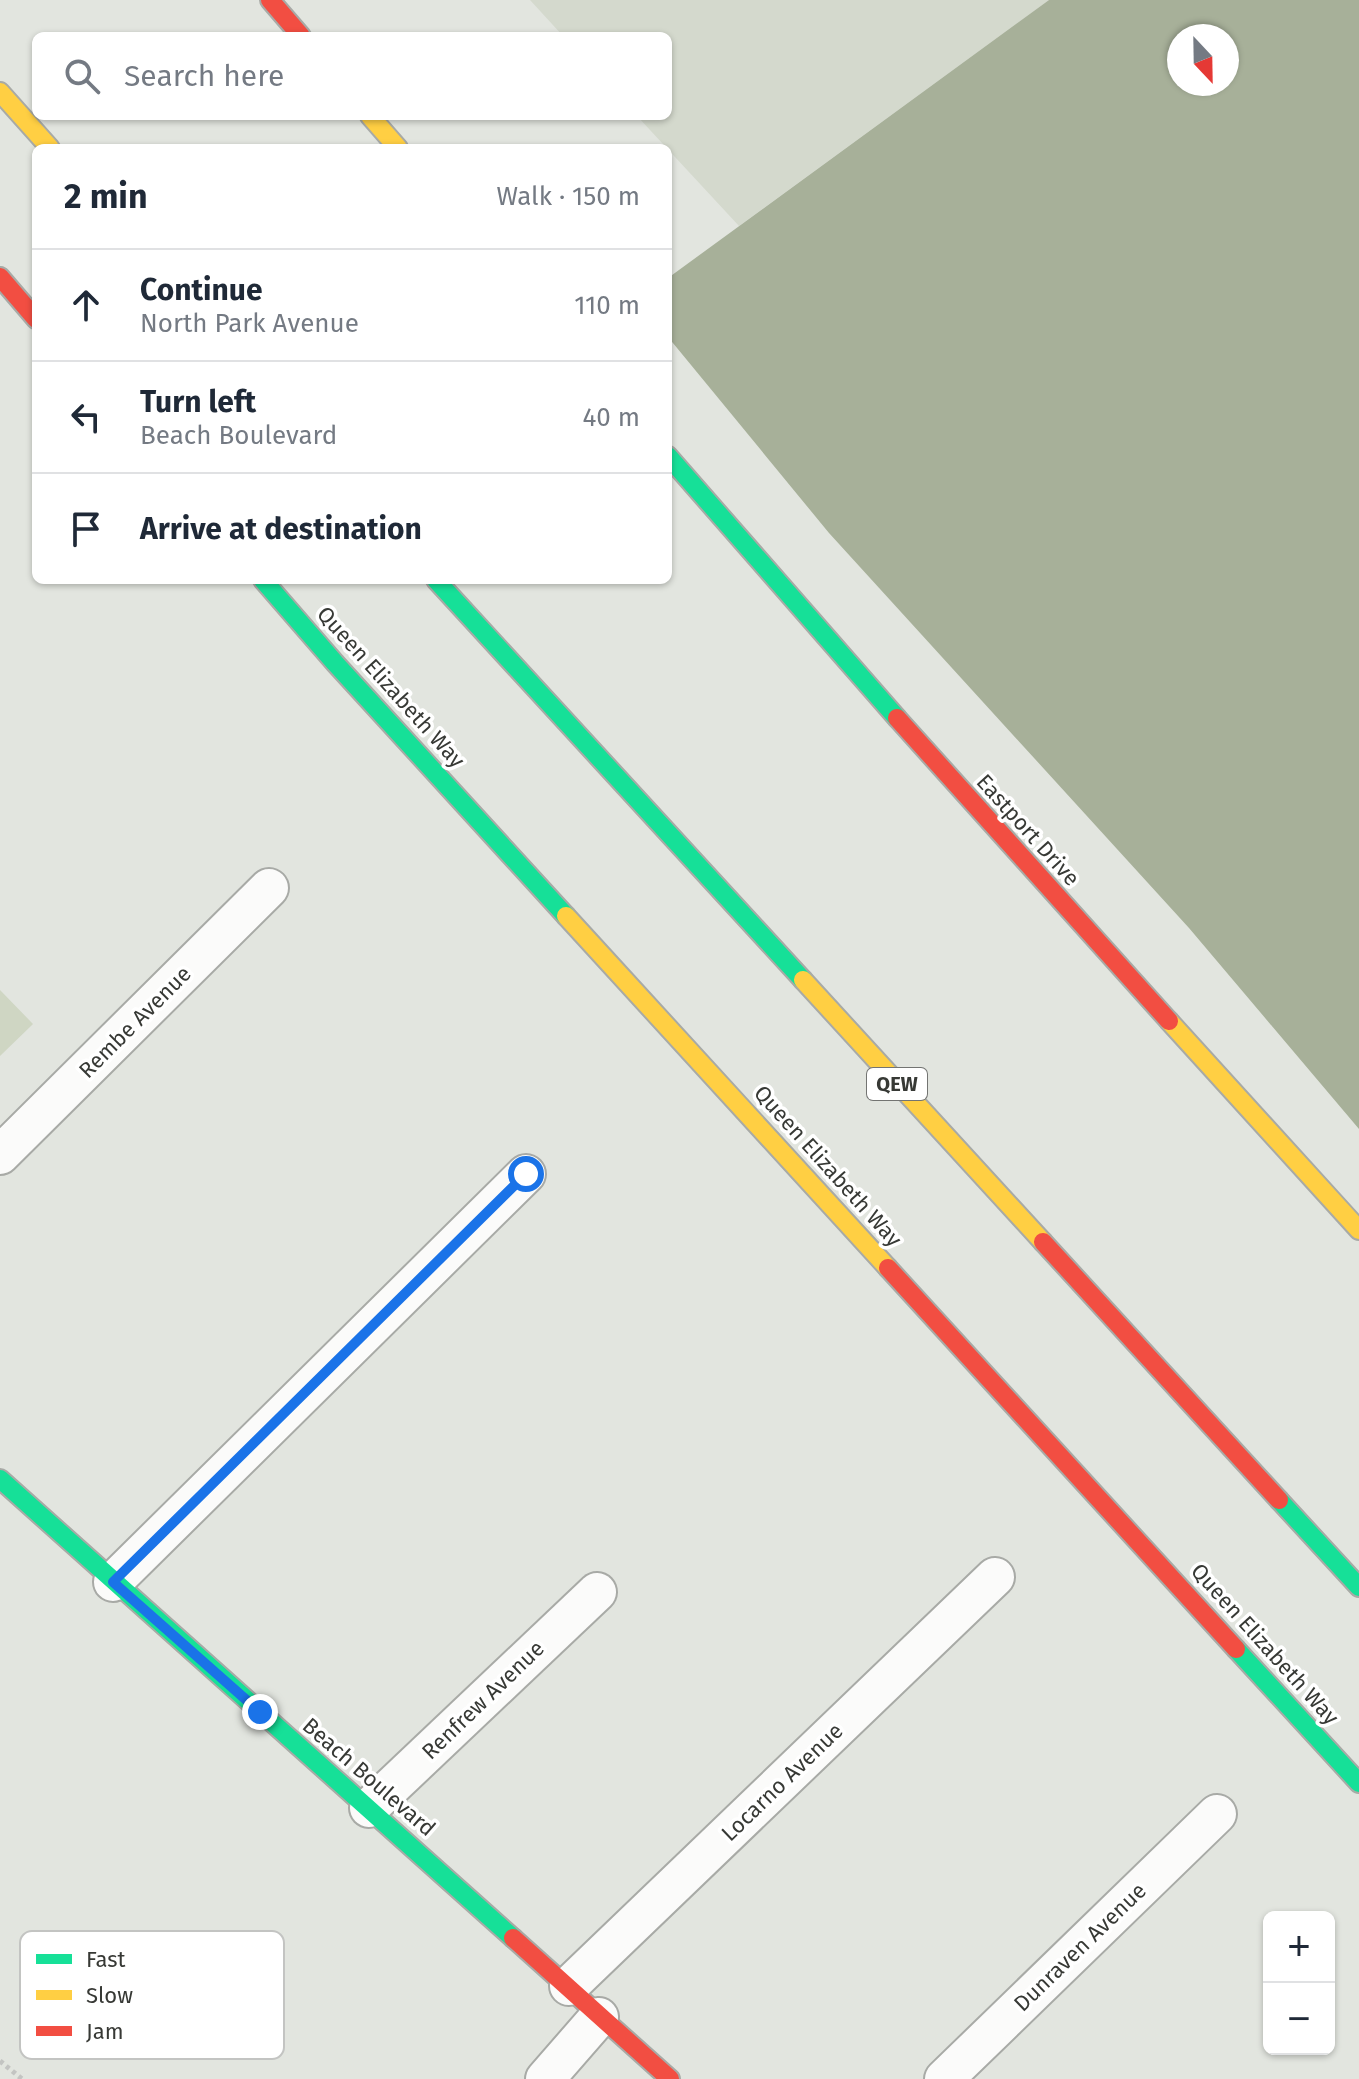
<!DOCTYPE html>
<meta charset="utf-8">
<style>
:root{--surface:#fff;--page:#f2f2f3;--text:#1f2937;--muted:#747a83;--line:#e0e1e3}
body{margin:0;font-family:"Fira Sans",sans-serif;background:var(--page);color:var(--text)}
.controls{position:absolute;right:24px;bottom:24px;display:grid;overflow:hidden;border-radius:12px;box-shadow:0 2px 6px #0004}
.controls button{width:72px;height:72px;display:grid;place-items:center;padding:0;border:0;border-bottom:2px solid var(--line);background:var(--surface);color:var(--text);font:40px sans-serif}
.compass{position:absolute;left:1167px;top:24px;width:72px;height:72px;border-radius:50%;background:var(--surface);box-shadow:0 2px 6px #0004;rotate:158deg}
.stop{position:absolute;width:24px;height:24px;margin:-18px;border:6px solid #1a73e8;border-radius:50%;background:#fff}
.stop.end{background:#1a73e8;border-color:#fff;box-shadow:0 2px 8px #0008}
.list{margin:0;padding:0;list-style:none}
h2{display:flex;justify-content:space-between;align-items:center;height:104px;margin:0;padding:0 32px;font-size:34px}
h2 small{font-size:26px;font-weight:400;color:var(--muted)}
.list li{display:grid;grid-template-columns:52px 1fr auto;gap:24px;align-items:center;box-sizing:border-box;height:112px;padding:0 32px;border-top:2px solid var(--line)}
.list b{display:block;font-size:30px;white-space:nowrap}
.list p{margin:0;font-size:26px;white-space:nowrap;color:var(--muted)}
.list em{font-size:26px;font-style:normal;color:var(--muted)}
.icon{flex:none;width:44px;height:44px;fill:none;stroke:currentColor;stroke-width:2;stroke-linecap:round;stroke-linejoin:round}
.map{position:relative;flex:none;width:1359px;height:2079px;overflow:hidden}
.search{position:absolute;background:var(--surface);box-shadow:0 2px 6px #0004;left:32px;top:32px;width:640px;height:88px;display:flex;align-items:center;gap:20px;box-sizing:border-box;padding:0 28px;border-radius:12px;color:var(--muted);font-size:30px}
.panel{position:absolute;background:var(--surface);box-shadow:0 2px 6px #0004;left:32px;top:144px;width:640px;height:440px;border-radius:12px}
.map>svg:first-child{display:block}
</style>
<div class="map">
<svg width="1359" height="2079" viewBox="0 0 1359 2079">
<rect width="100%" height="100%" fill="#e2e5df"/>
<path fill="#d4d9cd" d="M530,0H1049L739,226L637,116H668V36H563Z"/>
<path fill="#cfd6c3" d="M0,990L33,1024L0,1056Z"/>
<path fill="#a7b099" fill-rule="evenodd" d="M1049,0H1359V1129L1189,928L829,533L668,337V278ZM1179,36H1227V84H1179Z"/>
<g fill="none" stroke-linecap="round" stroke-linejoin="round">
<defs>
<g id="street">
<path d="M0,1155L269,888"/>
<path d="M113,1582L526,1174"/>
<path d="M369,1808L597,1592"/>
<path d="M569,1986L995,1577"/>
<path d="M545,2079L599,2017"/>
<path d="M944,2079L1217,1814"/>
</g>
<g id="fast">
<path d="M668,456L897,718"/>
<path d="M263,580L335,663L566,916"/>
<path d="M436,580L803,980"/>
<path d="M0,1479L513,1938"/>
<path d="M1279,1500L1359,1587"/>
<path d="M1236,1649L1359,1783"/>
</g>
<g id="slow">
<path d="M0,92L50,148"/>
<path d="M370,116L398,148"/>
<path d="M566,916L888,1268"/>
<path d="M803,980L1043,1242"/>
<path d="M1169,1021L1359,1230"/>
</g>
<g id="jam">
<path d="M270,0L301,36"/>
<path d="M0,277L36,319"/>
<path d="M897,718L1169,1021"/>
<path d="M1043,1242L1279,1500"/>
<path d="M888,1268L1236,1649"/>
<path d="M513,1938L670,2079"/>
</g>
</defs>
<use href="#street" stroke="#a8aaa6" stroke-width="42"/>
<use href="#fast" stroke="#a8aaa6" stroke-width="22"/>
<use href="#slow" stroke="#a8aaa6" stroke-width="22"/>
<use href="#jam" stroke="#a8aaa6" stroke-width="22"/>
<path stroke="#c3c4c2" stroke-width="5" stroke-dasharray="4 4" stroke-linecap="butt" d="M0,2061L22,2079"/>
<use href="#street" stroke="#fbfbfa" stroke-width="38"/>
<use href="#fast" stroke="#16e098" stroke-width="18"/>
<use href="#slow" stroke="#ffcf43" stroke-width="18"/>
<use href="#jam" stroke="#f24e42" stroke-width="18"/>
</g>
<g fill="none" stroke-linecap="round" stroke-linejoin="round">
<path stroke="#1a73e8" stroke-width="10" d="M260,1712L113,1582L526,1174"/>
</g>
<g text-anchor="middle" dominant-baseline="central" stroke-width="7" stroke-linejoin="round" paint-order="stroke">
<rect fill="#fff" stroke="#737472" stroke-width="2" x="867" y="1068" width="60" height="32" rx="6"/>
<g font-size="20" font-weight="bold" fill="#373935">
<text x="897" y="1084">QEW</text>
</g>
<g font-size="22" fill="#373935" stroke="#fff">
<text transform="translate(391 687) rotate(48)">Queen Elizabeth Way</text>
<text transform="translate(1028 830) rotate(48)">Eastport Drive</text>
<text transform="translate(135 1022) rotate(-45)">Rembe Avenue</text>
<text transform="translate(828 1166) rotate(48)">Queen Elizabeth Way</text>
<text transform="translate(1265 1644) rotate(48)">Queen Elizabeth Way</text>
<text transform="translate(483 1700) rotate(-44)">Renfrew Avenue</text>
<text transform="translate(369 1777) rotate(41)">Beach Boulevard</text>
<text transform="translate(782 1782) rotate(-44)">Locarno Avenue</text>
<text transform="translate(1080 1947) rotate(-44)">Dunraven Avenue</text>
</g>
</g>
<rect x="20" y="1931" width="264" height="128" rx="12" fill="#fff" stroke="#c3c4c2" stroke-width="2"/>
<rect x="36" y="1954" width="36" height="10" fill="#16e098"/>
<rect x="36" y="1990" width="36" height="10" fill="#ffcf43"/>
<rect x="36" y="2026" width="36" height="10" fill="#f24e42"/>
<g font-size="22" fill="#373935">
<text x="86" y="1967">Fast</text>
<text x="86" y="2003">Slow</text>
<text x="86" y="2039">Jam</text>
</g>
</svg>
<div class="controls">
<button>+</button>
<button>−</button>
</div>
<svg class="compass" viewBox="-18 -18 36 36"><path d="M0-13l5 13h-10z" fill="#e53935"/><path d="M0 13l5-13h-10z" fill="#747a83"/></svg>
<div class="stop" style="left:526px;top:1174px"></div>
<div class="stop end" style="left:260px;top:1712px"></div>
<div class="search"><svg class="icon" aria-label="search" viewBox="0 0 24 24"><circle cx="10" cy="10" r="6"/><path d="M15 15l6 6"/></svg>Search here</div>
<section class="panel">
<h2>2 min<small>Walk · 150 m</small></h2>
<ul class="list">
<li><svg class="icon" aria-label="ahead" viewBox="0 0 24 24"><path d="M12 20V5M6 11l6-6 6 6"/></svg><div><b>Continue</b><p>North Park Avenue</p></div><em>110 m</em></li>
<li><svg class="icon" aria-label="left" viewBox="0 0 24 24"><path d="M17 20v-9H6M10 6l-5 5 5 5"/></svg><div><b>Turn left</b><p>Beach Boulevard</p></div><em>40 m</em></li>
<li><svg class="icon" aria-label="arrive" viewBox="0 0 24 24"><path d="M6 21V4h12l-3 4 3 4H6"/></svg><div><b>Arrive at destination</b></div></li>
</ul>
</section>
</div>
